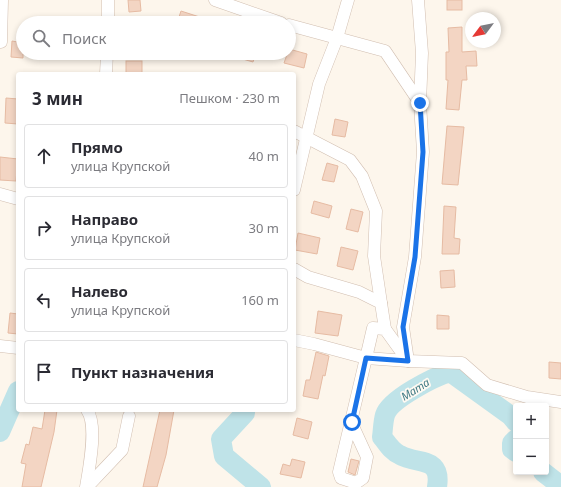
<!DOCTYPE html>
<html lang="ru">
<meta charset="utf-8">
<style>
:root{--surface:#fff;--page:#f7f7f7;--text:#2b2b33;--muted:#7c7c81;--line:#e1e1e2}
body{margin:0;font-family:"Noto Sans",sans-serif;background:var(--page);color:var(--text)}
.controls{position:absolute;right:12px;bottom:12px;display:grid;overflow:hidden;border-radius:4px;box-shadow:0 2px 6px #0003}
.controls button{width:36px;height:36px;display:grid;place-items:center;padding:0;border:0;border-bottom:1px solid var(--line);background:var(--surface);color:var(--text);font:20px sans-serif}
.compass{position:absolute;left:465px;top:12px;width:36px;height:36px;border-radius:50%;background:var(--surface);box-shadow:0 2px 6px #0003;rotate:238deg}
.stop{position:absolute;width:12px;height:12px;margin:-9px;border:3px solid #1a73e8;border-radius:50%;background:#fff}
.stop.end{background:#1a73e8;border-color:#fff;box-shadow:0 1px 4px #0008}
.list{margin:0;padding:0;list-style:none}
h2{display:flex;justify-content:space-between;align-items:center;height:52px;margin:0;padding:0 16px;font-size:17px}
h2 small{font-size:13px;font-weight:400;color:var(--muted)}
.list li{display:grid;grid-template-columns:26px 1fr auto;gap:12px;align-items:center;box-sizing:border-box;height:64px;margin:0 8px 8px;padding:0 8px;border:1px solid var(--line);border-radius:4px}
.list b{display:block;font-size:15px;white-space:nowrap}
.list p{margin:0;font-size:13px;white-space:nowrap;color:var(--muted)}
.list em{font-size:13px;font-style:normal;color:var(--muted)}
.icon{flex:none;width:22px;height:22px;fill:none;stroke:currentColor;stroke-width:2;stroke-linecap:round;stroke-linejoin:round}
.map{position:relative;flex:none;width:561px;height:487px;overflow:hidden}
.search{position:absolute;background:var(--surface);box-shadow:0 2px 6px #0003;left:16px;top:16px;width:280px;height:44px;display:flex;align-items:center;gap:10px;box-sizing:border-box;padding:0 14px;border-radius:22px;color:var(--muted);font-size:15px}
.panel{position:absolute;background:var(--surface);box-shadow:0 2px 6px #0003;left:16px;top:72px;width:280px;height:340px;border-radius:4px}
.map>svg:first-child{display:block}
</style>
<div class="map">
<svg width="561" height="487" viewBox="0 0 561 487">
<rect width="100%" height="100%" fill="#fdf6ec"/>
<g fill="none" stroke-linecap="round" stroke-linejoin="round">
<g stroke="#bfe3e8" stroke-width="20">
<path d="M245,410V413L221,439L224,456L261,487"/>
<path d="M0,432L18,391"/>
<path d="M516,439L512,443V449L516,452"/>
<path d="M543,472L561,486"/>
<path d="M437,487C442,456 418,465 400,455C392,452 387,443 382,437C383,430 383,422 385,415C390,399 434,377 450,372L511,416L516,422"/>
</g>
</g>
<g fill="#f3d5c3" stroke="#e6bba3">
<path d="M128,0H140L141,11L129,12Z"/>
<rect x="447" y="0" width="15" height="10"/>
<path d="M181,11L212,21V23H177Z"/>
<path d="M462,27V52L476,51L477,66H466L467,80H462L459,110L446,109L448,80H446V52H449L448,28Z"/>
<path d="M12,41L23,43V58L11,57Z"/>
<path d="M289,49L307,54L304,68L284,63Z"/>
<path d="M230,53H256L253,62L229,55Z"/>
<rect x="126" y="61" width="16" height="12"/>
<path d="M6,98L18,99V124L5,123Z"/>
<path d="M335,119L348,122L345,137L332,135Z"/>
<path d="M447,126L464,127L458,185L442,184Z"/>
<path d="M0,157L18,159L16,181L0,180Z"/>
<path d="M327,163L338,166L334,182L322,180Z"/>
<path d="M314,201L332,206L329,218L311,213Z"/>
<path d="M444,206L456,207L454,238L460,239L459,254H442Z"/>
<path d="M351,209L363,212L358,232L346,229Z"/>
<path d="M298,233L320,238L317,254L295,250Z"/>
<path d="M341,247L358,251L353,270L337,266Z"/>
<path d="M454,270L455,287L441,288L440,271Z"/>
<path d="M318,311L342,315L338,336L315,333Z"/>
<path d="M10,313L18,314V334L8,333Z"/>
<path d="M437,315L449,316V329H437Z"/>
<path d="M316,352L329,356L325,376L323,375L318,399L303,396L306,380H310Z"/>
<path d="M549,362L561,363V379L549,378Z"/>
<path d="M45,410H57L54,432L41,487H22L26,464L21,463L26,444L29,445L33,427L42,429Z"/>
<path d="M160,410H174L166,455L157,487H143Z"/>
<path d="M297,418L312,422L308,439L293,435Z"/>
<path d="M292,459L305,462L301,478L280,474L283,464L290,466Z"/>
<path d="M351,459L359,461L355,475L348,472Z"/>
</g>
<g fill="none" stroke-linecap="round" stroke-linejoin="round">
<defs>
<g id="minor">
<path d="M215,0L281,23"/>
<path d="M108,23V0"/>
<path d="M289,25L385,51L420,103"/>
<path d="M1,42L2,0"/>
<path d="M106,74L107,53"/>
<path d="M294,131L350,160L362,176L376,211L374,256L381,303"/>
<path d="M294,190L319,84L337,38L348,0"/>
<path d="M0,194L18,199"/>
<path d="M294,269L308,277L359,292L381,303L385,329"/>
<path d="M294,340L314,344L366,358L373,328L385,329L408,361L462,363L487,385L527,397L561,402"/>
<path d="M0,346L18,348"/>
<path d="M351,422L367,457L363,478L356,483L341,478L339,472L366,358L408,361L403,327L415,257L423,152L420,103L422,53L418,0"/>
<path d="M86,487C89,469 98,425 87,410"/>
<path d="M87,487L122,450L129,416"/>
</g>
</defs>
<use href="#minor" stroke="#d1beb0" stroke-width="13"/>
<use href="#minor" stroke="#fff" stroke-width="12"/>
</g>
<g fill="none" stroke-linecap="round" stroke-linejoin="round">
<path stroke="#1a73e8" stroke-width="5" d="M352,422L366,358L408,361L403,327L415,257L423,152L420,103"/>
</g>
<g text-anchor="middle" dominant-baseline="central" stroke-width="3.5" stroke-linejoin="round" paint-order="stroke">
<g font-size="11" font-style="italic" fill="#437c86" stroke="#fffaf3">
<text transform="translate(415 389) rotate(-32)">Мата</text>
</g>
</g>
</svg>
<div class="controls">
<button>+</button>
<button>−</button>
</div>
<svg class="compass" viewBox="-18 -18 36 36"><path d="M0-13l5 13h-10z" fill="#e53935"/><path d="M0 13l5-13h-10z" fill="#7c7c81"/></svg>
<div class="stop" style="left:352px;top:422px"></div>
<div class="stop end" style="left:420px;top:103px"></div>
<div class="search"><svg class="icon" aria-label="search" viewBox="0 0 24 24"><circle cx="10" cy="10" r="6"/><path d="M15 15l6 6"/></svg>Поиск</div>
<section class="panel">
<h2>3 мин<small>Пешком · 230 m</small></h2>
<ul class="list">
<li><svg class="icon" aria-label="ahead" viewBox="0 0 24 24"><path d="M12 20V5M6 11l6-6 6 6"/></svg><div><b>Прямо</b><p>улица Крупской</p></div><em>40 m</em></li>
<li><svg class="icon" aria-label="right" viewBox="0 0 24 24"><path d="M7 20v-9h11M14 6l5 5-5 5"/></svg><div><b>Направо</b><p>улица Крупской</p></div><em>30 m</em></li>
<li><svg class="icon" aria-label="left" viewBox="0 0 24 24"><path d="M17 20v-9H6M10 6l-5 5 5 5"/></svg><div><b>Налево</b><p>улица Крупской</p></div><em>160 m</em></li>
<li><svg class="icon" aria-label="arrive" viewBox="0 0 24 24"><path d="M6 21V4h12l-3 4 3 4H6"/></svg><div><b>Пункт назначения</b></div></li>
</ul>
</section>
</div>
